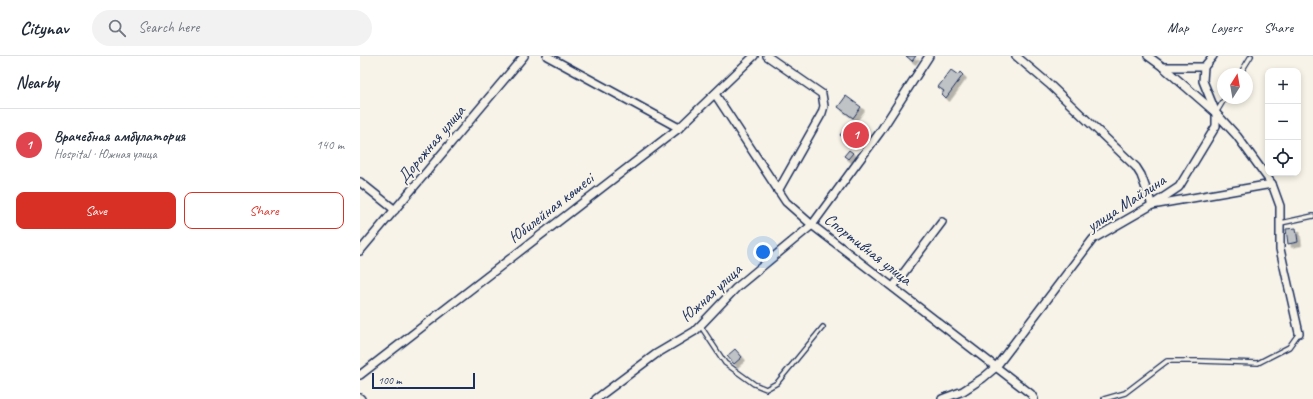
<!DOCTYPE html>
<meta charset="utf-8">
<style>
:root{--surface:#fff;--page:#f2f2f3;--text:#1f2937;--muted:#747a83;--line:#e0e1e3;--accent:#d93025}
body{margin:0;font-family:Caveat,sans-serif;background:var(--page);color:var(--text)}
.controls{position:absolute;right:12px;top:12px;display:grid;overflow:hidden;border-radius:8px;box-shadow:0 2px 6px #0003}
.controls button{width:36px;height:36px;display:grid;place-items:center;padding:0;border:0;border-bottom:1px solid var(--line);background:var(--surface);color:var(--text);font:20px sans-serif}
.compass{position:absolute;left:857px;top:12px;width:36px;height:36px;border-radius:50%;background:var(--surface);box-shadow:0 2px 6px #0003;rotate:11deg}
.scale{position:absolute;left:12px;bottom:10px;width:103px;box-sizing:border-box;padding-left:4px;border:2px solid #1b2f5e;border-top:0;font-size:11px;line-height:14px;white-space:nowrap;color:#1b2f5e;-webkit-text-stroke:3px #f7f3e8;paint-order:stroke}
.you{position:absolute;left:403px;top:196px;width:14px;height:14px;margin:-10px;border:3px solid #fff;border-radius:50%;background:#1a73e8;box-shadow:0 0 0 6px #1a73e833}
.badge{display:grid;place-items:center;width:26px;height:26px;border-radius:50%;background:var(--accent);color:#fff;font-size:13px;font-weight:700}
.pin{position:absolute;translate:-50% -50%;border:2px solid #fff;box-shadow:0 1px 4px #0006}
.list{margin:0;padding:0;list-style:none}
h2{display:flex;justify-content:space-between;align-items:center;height:52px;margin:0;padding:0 16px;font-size:17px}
h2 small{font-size:13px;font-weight:400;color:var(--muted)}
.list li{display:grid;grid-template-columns:26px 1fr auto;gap:12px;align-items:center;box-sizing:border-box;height:72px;padding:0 16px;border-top:1px solid var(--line)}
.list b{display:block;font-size:15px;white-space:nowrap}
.list p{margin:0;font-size:13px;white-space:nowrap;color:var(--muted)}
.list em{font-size:13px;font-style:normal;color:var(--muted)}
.actions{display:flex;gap:8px;padding:12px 16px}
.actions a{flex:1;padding:9px 0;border:1px solid var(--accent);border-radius:8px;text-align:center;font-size:14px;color:var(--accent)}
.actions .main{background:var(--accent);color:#fff}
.icon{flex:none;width:22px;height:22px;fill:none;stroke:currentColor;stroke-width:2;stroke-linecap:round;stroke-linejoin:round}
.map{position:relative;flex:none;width:953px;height:343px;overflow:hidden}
header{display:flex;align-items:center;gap:24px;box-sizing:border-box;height:56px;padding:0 20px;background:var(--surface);border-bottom:1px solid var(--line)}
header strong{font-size:19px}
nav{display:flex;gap:22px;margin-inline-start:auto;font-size:14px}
.search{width:280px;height:36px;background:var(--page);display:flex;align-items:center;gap:10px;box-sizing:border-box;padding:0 14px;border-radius:22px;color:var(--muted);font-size:15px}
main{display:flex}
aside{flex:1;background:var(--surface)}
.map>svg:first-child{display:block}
</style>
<header>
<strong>Citynav</strong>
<div class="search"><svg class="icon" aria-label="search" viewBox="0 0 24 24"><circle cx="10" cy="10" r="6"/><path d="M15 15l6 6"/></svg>Search here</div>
<nav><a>Map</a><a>Layers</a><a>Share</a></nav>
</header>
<main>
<aside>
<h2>Nearby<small></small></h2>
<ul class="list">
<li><span class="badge" style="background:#e0444e">1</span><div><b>Врачебная амбулатория</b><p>Hospital · Южная улица</p></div><em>140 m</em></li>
</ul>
<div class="actions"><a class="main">Save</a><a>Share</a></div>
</aside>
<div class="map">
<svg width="953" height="343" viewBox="0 0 953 343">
<defs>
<filter id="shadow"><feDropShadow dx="3.5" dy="3.5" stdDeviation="0" flood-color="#0004"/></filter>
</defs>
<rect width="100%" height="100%" fill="#f7f3e8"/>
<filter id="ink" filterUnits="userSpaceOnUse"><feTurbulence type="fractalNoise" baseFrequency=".025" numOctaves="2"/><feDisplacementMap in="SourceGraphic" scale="8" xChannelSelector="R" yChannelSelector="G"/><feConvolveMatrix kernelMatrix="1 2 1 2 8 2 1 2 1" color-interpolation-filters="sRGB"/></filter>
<g filter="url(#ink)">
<g fill="#c0c3c5" stroke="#1b2f5e" filter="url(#shadow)">
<path d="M546,0H556L552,5Z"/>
<path d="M591,14L598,19L600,16L603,19L586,42L582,38L584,35L578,31Z"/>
<path d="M486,40L501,51L493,62L478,51Z"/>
<path d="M490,66L504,77L494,89L480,79Z"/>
<path d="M489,94L493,97L488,103L484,100Z"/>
<path d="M936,172L938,186L928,188L926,173Z"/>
<path d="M375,293L382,301L374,308L367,300Z"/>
</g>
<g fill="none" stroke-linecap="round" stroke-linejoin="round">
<defs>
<g id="service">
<path d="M880,18L891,0"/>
<path d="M856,57L865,42"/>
<path d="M921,167L953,160"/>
<path d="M340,269L365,307L394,328L406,333L417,327L463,271"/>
<path d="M744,343L765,337L807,305H840L898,307L929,291L939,277"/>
</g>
<g id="minor">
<path d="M187,0L319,72"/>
<path d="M407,0L462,38L464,50L462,57L418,135"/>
<path d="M656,0L689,28L776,111L781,119L792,149L912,128"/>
<path d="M788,0L803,11L856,57L877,80L912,128L920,150V193L939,277"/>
<path d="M803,11H844"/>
<path d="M355,38L426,146L452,169L671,338L674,343"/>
<path d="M0,126L35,154"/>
<path d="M0,195L164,0"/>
<path d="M533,231L582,166"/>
<path d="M0,319L319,72L394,0"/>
<path d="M0,342L1,343"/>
<path d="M236,343L296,298L335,275L376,232L452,169L520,76L569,0"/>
<path d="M582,343L603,335L623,322L636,311L733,183L792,149L819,131L856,70V57L843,25L844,11L853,0"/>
</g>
</defs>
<use href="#service" stroke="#1b2f5e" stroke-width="6"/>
<use href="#minor" stroke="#1b2f5e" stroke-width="10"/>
<use href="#service" stroke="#f7f3e8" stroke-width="3.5"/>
<use href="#minor" stroke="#f7f3e8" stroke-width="7"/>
</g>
</g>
<g text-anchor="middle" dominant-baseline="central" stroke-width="4" stroke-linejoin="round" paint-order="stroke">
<g font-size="17" fill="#1b2f5e" stroke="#f7f3e8">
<text transform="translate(71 88) rotate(-50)">Дорожная улица</text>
<text transform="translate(766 147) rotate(-33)">улица Майлина</text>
<text transform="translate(191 152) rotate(-38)">Юбилейная көшесі</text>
<text transform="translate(508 193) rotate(38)">Спортивная улица</text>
<text transform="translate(351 237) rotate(-43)">Южная улица</text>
</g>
</g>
</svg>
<div class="controls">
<button>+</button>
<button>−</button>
<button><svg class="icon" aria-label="locate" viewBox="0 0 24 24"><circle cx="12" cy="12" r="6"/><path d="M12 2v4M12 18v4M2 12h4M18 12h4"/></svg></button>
</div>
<svg class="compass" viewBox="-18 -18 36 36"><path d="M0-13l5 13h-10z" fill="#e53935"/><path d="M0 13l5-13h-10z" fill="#747a83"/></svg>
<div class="scale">100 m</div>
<div class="you"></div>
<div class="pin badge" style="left:496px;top:79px;background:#e0444e">1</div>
</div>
</main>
